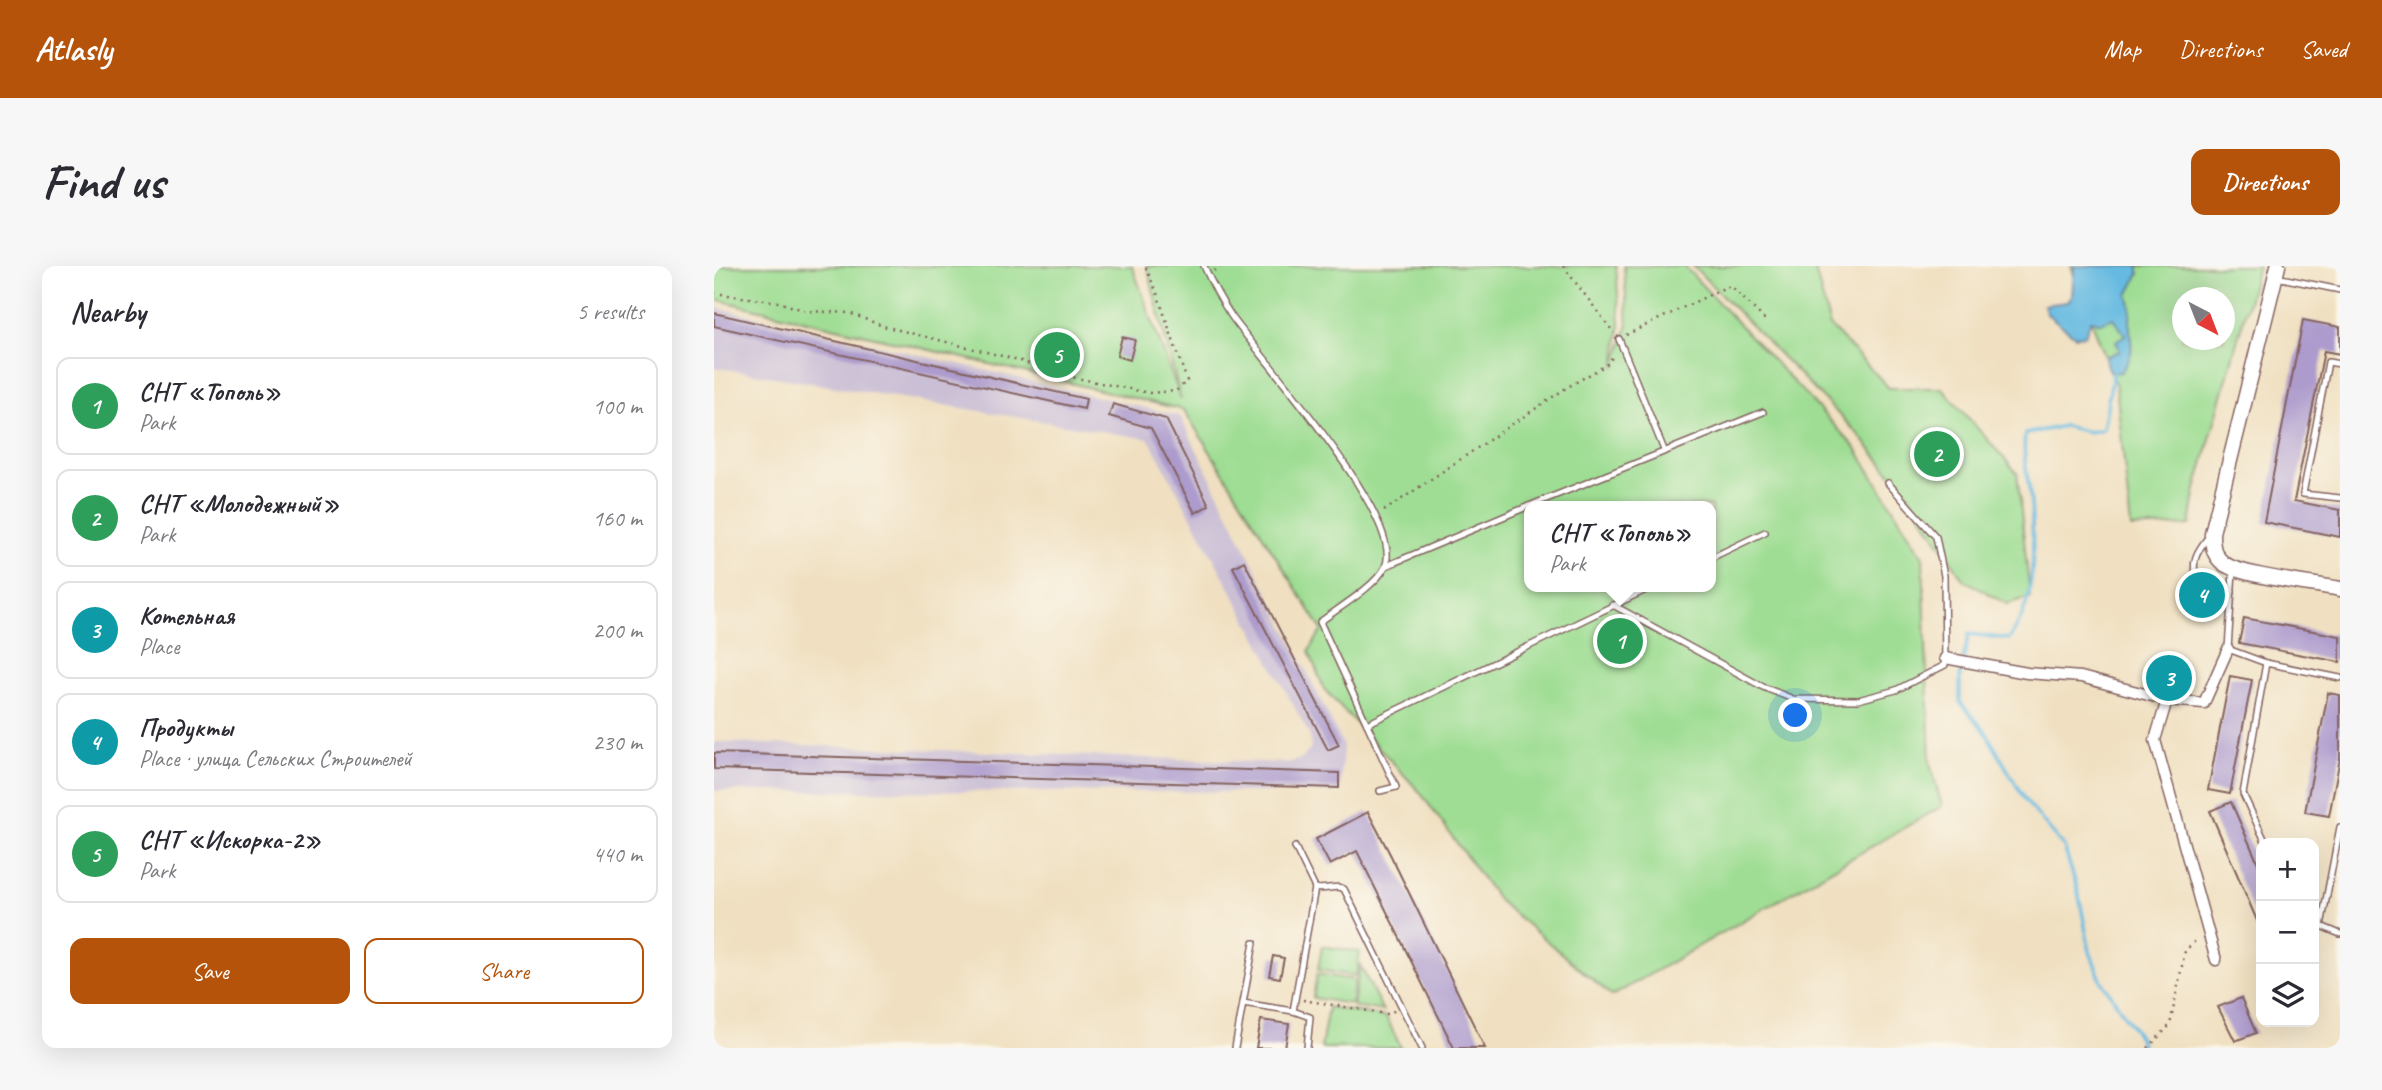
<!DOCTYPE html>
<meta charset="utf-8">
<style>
:root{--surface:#fff;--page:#f7f7f7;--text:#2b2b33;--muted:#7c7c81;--line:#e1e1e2;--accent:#b45309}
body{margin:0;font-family:Caveat,sans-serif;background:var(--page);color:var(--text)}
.controls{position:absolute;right:21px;bottom:21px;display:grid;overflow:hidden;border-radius:14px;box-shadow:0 7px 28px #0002}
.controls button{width:63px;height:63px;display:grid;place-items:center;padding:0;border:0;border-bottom:2px solid var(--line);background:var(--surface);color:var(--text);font:35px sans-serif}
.compass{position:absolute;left:1458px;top:21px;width:63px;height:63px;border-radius:50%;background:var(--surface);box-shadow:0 7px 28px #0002;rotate:138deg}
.you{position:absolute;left:1082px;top:450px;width:24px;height:24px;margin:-18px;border:5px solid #fff;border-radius:50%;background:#1a73e8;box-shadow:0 0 0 10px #1a73e833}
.badge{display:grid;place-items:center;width:46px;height:46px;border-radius:50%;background:var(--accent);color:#fff;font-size:23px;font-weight:700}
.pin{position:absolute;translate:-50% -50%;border:4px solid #fff;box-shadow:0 2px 7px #0006}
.popup{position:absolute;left:810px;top:235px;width:192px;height:91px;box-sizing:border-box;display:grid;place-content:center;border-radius:14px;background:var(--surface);filter:drop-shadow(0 2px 5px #0005);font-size:23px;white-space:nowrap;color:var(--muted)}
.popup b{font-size:26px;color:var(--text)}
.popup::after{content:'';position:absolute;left:50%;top:100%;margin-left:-14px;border:14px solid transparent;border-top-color:var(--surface)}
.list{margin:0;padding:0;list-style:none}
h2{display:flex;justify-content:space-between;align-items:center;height:91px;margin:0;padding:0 28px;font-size:30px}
h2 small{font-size:23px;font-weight:400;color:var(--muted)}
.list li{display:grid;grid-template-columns:46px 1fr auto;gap:21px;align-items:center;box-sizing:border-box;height:98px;margin:0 14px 14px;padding:0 14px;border:2px solid var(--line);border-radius:14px}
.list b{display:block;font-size:26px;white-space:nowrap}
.list p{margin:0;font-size:23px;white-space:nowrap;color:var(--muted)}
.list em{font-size:23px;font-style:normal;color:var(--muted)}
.actions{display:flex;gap:14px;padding:21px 28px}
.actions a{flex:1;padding:16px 0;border:2px solid var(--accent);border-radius:14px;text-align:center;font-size:24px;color:var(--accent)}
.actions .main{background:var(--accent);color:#fff}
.icon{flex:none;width:38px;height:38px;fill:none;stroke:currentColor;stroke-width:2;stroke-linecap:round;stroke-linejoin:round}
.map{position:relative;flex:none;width:1626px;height:782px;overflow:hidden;border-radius:14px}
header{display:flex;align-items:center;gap:42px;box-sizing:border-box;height:98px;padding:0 35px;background:var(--accent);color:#fff}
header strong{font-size:33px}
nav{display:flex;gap:38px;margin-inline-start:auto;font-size:24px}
.intro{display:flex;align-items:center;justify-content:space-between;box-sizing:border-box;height:168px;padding:0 42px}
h1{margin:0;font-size:49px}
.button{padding:18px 32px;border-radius:14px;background:var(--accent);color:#fff;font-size:24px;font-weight:700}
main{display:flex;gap:42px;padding:0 42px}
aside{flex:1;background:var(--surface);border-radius:14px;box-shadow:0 7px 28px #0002}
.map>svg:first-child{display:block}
</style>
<header>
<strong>Atlasly</strong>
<nav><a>Map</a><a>Directions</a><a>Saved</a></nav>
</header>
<div class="intro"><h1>Find us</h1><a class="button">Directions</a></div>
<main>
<aside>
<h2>Nearby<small>5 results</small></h2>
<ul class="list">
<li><span class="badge" style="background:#2e9e5b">1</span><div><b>СНТ «Тополь»</b><p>Park</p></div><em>100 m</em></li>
<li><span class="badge" style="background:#2e9e5b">2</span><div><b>СНТ «Молодежный»</b><p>Park</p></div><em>160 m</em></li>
<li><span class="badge" style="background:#0f9aa8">3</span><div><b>Котельная</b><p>Place</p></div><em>200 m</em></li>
<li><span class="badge" style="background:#0f9aa8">4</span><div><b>Продукты</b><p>Place · улица Сельских Строителей</p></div><em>230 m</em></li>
<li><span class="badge" style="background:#2e9e5b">5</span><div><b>СНТ «Искорка-2»</b><p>Park</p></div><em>440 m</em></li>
</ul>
<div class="actions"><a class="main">Save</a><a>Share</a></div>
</aside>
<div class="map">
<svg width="1626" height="782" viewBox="0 0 1626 782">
<rect width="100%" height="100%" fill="#fbf7ec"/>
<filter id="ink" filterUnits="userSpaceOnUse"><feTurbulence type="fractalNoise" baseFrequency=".0143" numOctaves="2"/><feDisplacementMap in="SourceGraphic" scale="14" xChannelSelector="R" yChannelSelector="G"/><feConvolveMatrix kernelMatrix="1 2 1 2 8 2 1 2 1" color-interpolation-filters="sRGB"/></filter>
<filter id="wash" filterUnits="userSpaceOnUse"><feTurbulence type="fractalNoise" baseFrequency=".00686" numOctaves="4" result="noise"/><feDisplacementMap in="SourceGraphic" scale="28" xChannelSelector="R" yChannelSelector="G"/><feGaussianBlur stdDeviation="1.57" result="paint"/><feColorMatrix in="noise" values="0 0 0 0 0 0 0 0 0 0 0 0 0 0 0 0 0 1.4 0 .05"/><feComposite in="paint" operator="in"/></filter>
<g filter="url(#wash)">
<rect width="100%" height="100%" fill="#f0e0c1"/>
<path fill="#cbbfd5" d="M0,41L466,150L629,479L626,526L0,525V476L572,497L588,493L597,482L595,468L435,173L0,101Z"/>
<g fill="#9edd93" stroke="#747e5f" stroke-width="2" fill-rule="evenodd">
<path d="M0,0H418L467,134L433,0H902L906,58L901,101L914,58L910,0H970L1141,181L1209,291L1216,498L1228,540L898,730L785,635L705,525L610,423L595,385L608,364L470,144L0,33ZM815,240H997V321H815Z"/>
<path d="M979,0H1100L1116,60L1175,122H1228L1303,207L1316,331L1293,338L1249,313L1193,227L1144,168Z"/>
<path d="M1357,0H1544L1481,227L1476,259L1417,262L1402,120ZM1468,32H1510V74H1468Z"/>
<path d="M608,680L646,686L642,710L604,704Z"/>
<path d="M646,699L669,745L639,740Z"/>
<path d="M603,708L641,714L637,738L599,732Z"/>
<path d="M614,741L672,751L687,782H607Z"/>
</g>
<path fill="#65bae1" stroke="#586c86" stroke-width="2" d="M1360,0H1425V8L1414,29C1419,41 1416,45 1416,57C1415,80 1424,83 1407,106L1399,107L1393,101L1391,91L1406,85L1402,75L1411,69L1399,52L1387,57L1377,54L1371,69L1361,70L1333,48L1330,39L1353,36L1358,31Z"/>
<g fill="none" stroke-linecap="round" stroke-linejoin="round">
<path stroke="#65bae1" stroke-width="3.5" d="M1399,107L1389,163L1375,166L1350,160L1311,168C1308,192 1315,214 1317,238C1320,282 1323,336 1295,373L1255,368L1246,408V436L1271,465L1311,534L1350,581L1364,625L1376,686L1387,714L1425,771L1428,782"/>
</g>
<g id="blocks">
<g fill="#ad9bcd">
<path d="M0,47L372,133L370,143L0,60Z"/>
<path d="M1589,54L1626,61V88L1610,85L1580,235L1626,244V271L1550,256Z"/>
<path d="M408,71L421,74L416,94L403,90Z"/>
<path d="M399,138L452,153L495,239L481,247L437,162L395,150Z"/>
<path d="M530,295L625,479L614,484L519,301Z"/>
<path d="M1530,352L1626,370V396L1525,377Z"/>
<path d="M1447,404L1464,407L1460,427L1445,424Z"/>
<path d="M1516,410L1538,414L1516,528L1494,524Z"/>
<path d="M1614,427L1626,429V492L1615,550L1591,546Z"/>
<path d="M0,487L625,507V522L0,503Z"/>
<path d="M1517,536L1547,604V664L1496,545Z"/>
<path d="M654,546L676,588L771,782H740L643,585L616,599L602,573Z"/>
<path d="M559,690L570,692L566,712L555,710Z"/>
<path d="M1527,732L1542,767L1521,775L1504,741Z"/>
<path d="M547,754L575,758L571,782H542Z"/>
</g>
</g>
</g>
<g filter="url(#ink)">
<use href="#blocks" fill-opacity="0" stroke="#846360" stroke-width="2"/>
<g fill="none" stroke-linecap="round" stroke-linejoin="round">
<defs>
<g id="service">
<path d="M490,0C498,18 507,35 518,51C547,92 693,254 671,301C662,320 623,343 606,356L682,521L666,525"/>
<path d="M1562,11L1626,24"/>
<path d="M905,73L950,184"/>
<path d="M1626,98L1614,96L1589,228L1626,232"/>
<path d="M815,240L1049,146"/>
<path d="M1495,270C1483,285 1476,296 1483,315L1497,322L1518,326"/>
<path d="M997,292L1051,266"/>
<path d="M672,300L815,240"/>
<path d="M1519,305L1514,383L1552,397"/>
<path d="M899,339L1049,421L1079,433L1144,434L1182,424L1231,399L1230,310L1222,271L1174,217"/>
<path d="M653,458L938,321"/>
<path d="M1552,577L1529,528L1552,397L1626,412"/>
<path d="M601,622C611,625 623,618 630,623L708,782"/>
<path d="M1600,657L1626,668"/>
<path d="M1607,660L1626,561"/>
<path d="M529,737L540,677"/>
<path d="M579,745L596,751L593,782"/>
<path d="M521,782L529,737L579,745L601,622L581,581"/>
</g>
<g id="minor">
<path d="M1231,392L1313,407L1367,411L1453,434"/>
<path d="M1502,694L1441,474L1453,434L1490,437L1514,383"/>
</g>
<path id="tertiary" d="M1564,0L1498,267C1498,279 1499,289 1509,297C1525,310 1602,318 1626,323"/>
</defs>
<use href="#service" stroke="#846360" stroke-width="8"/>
<use href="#minor" stroke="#846360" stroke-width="13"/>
<use href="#tertiary" stroke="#846360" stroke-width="17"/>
<g stroke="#846360" stroke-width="2.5" stroke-dasharray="2 5" stroke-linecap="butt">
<path d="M849,0L900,67"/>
<path d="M500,5L507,0"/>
<path d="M0,27L64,36L92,45L135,47L169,60L304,94L343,108L435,127L462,125L473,115L443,27L431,0"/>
<path d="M912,69L1012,21H1018L1053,56"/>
<path d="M670,245L852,122L892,99L901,88"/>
<path d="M589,734L673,748L682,744"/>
<path d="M1434,782L1456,759L1471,685L1483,673"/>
</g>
<use href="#service" stroke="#fff" stroke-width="5"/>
<use href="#minor" stroke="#fff" stroke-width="10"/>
<use href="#tertiary" stroke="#fff" stroke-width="14"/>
</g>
</g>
</svg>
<div class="controls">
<button>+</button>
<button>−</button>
<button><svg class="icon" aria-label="layers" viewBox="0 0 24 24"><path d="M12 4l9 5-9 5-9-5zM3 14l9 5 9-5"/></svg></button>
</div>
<svg class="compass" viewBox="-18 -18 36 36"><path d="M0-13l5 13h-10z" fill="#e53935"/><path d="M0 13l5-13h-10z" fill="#7c7c81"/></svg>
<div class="you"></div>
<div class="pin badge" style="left:906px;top:375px;background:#2e9e5b">1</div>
<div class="popup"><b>СНТ «Тополь»</b>Park</div>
<div class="pin badge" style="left:1223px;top:188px;background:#2e9e5b">2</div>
<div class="pin badge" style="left:1455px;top:412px;background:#0f9aa8">3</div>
<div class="pin badge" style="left:1488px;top:329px;background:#0f9aa8">4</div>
<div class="pin badge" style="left:343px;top:89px;background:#2e9e5b">5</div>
</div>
</main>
